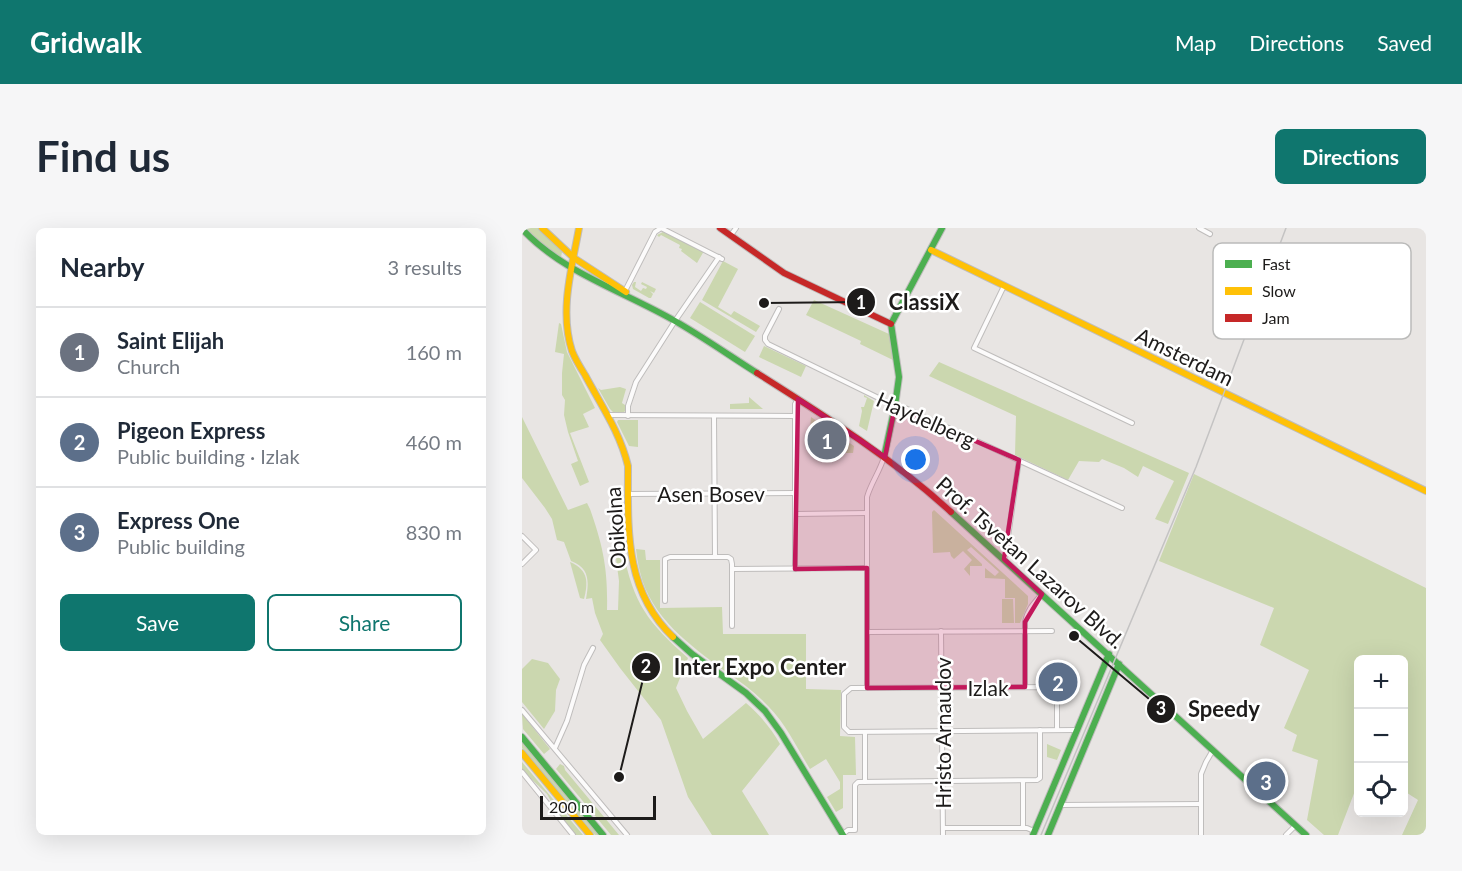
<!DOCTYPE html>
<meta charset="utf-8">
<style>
:root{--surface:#fff;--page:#f6f6f7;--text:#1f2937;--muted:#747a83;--line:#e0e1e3;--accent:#0f766e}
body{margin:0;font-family:Lato,sans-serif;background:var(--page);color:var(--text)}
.controls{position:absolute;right:18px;bottom:18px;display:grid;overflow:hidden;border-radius:9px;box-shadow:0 6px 24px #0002}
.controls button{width:54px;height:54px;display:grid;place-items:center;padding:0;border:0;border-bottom:2px solid var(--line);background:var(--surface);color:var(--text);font:30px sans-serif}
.scale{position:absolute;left:18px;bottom:15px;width:116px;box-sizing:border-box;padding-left:6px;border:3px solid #1d1b1a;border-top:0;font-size:16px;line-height:21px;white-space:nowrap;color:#1d1b1a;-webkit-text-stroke:4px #fff;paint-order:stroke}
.you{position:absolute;left:394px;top:232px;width:21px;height:21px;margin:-15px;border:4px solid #fff;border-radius:50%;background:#1a73e8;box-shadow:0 0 0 9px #1a73e833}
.badge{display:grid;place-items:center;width:39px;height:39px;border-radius:50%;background:var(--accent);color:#fff;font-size:20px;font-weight:700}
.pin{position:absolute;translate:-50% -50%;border:3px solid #fff;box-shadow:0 2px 6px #0006}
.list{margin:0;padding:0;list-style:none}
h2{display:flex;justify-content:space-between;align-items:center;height:78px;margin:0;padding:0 24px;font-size:26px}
h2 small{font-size:20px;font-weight:400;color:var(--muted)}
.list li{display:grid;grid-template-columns:39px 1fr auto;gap:18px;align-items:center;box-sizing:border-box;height:90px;padding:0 24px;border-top:2px solid var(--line)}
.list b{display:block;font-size:22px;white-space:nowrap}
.list p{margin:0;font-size:20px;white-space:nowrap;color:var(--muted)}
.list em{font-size:20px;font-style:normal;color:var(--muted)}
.actions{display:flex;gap:12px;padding:18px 24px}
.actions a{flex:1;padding:14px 0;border:2px solid var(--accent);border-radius:9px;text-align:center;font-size:21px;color:var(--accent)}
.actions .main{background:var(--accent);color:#fff}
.icon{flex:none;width:33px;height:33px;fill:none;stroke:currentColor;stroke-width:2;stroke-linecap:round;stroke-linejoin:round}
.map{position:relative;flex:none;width:904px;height:607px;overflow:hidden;border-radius:9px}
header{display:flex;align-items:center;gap:36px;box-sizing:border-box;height:84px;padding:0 30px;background:var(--accent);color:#fff}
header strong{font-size:28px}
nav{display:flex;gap:33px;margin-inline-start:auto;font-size:21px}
.intro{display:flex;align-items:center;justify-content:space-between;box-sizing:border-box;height:144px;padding:0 36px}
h1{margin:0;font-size:42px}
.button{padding:15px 27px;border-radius:9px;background:var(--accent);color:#fff;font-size:21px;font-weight:700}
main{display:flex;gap:36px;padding:0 36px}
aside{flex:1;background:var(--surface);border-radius:9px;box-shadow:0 6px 24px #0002}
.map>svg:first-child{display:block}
</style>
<header>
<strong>Gridwalk</strong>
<nav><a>Map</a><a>Directions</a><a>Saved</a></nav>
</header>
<div class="intro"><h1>Find us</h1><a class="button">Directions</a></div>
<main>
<aside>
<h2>Nearby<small>3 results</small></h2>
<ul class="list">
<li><span class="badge" style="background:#6b7280">1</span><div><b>Saint Elijah</b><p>Church</p></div><em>160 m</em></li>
<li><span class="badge" style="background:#5c6f8a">2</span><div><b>Pigeon Express</b><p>Public building · Izlak</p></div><em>460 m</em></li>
<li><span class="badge" style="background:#5c6f8a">3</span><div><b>Express One</b><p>Public building</p></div><em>830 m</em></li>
</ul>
<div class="actions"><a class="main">Save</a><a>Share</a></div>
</aside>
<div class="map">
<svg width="904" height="607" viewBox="0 0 904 607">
<rect width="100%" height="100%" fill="#e8e5e3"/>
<g fill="#cbd7af">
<path d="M3,0H16L40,24L39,29L16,13Z"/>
<path d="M141,4L182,23L175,35L159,23L160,21L157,20L158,17L139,7L137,9L135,7Z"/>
<path d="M201,33L216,41L196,79L209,87L212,83L238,98L234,104L180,72Z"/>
<path d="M112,54H114L113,59L119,63L121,60L124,61L125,59L119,56L120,54L134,61L132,65L128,63L131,66L129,70H127L111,61L110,57Z"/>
<path d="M292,72L367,106L373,133L338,116L339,113L284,87Z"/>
<path d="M178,74L233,108L223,124L168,90Z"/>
<path d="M37,95L39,96L45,124L73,180L61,186L67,199L48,205L67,254L58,258L49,236L56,233L46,204L42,187L43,172L40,167V145L42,126L33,124Z"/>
<path d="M242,118L284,138L279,149L237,129Z"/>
<path d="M417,134L667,245L646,296L633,291L652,253L621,238L616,249L602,240L580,231L577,234L557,233L546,252L493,227L494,188L407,148Z"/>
<path d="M98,159L104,161L100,175L103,177V183L102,184H91L88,181L76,160L79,162Z"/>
<path d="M342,167L352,173L345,203L337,198L340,183L339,179H342L345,170L342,169Z"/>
<path d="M227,169L241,181H208V176L227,175Z"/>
<path d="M0,189L46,282L65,275L68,281C81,318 86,341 85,382H96L97,353L93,323L101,322C111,375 126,395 166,430L154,460L165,483L181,511L224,475C238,487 249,500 258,516L220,563L247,607H190L166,569L139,492L98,440L78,412L81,406L73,385L70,370L64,371C67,354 68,340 49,333L42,314L35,312L30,291L23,280L0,250Z"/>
<path d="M289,189L332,218L331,225H293V213L287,212Z"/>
<path d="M96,192H116V219L107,218L95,194Z"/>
<path d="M672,246L904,360V607H880L896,572L882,563V431H836V555L816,607H802L785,592L796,532L770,523L775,507L762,500L787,442L738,417L752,380L637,333Z"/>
<path d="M412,282L506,368V376L498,395H493V370H483V351L463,350V340L473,348L477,344L449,319L445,322L460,336V338H448V348L442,341L450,332L441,323L432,331L429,328L428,324L411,325L410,284Z"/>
<path d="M114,321L123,322L124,332H138V380L200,379L201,406H284V461L319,462L318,508L333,509L334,547H321V580L314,584L305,569L318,561V554L304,531L288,541C275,520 264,496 247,479C234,465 219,454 204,444C168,417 129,390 118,344C116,337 115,329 114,321Z"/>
<path d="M48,334C67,342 66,355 62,371L58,370Z"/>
<path d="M480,371H491L492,395H480Z"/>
<path d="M10,431L26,435L38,451L34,462L33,483L22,501L0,474V441Z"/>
<path d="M0,487H1L28,521L22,526L1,501Z"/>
<path d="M0,514L77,607H73L0,520Z"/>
<path d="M525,516L539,522L535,532L525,529Z"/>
<path d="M0,534L61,607H54L35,584L25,566L0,542Z"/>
<path d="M38,536L42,538L43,542L97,607H89L35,542L34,541Z"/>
</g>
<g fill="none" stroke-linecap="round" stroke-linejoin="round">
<defs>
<g id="street">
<path d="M139,0L200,31"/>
<path d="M677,0L688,6"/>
<path d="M209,7L214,0"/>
<path d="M482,58L452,120L610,195"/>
<path d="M103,63L133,4L139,0"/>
<path d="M257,81L243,108V112L246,116L373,178L381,179L600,280"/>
<path d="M86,187L273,188"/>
<path d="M106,188V178L114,154L153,93L197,29"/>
<path d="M192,188L193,329"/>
<path d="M106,266L273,265"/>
<path d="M273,286L345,285"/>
<path d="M0,308L14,322L0,336"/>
<path d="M483,330L497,232"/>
<path d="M211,341L345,340"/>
<path d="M273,341V176L276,171"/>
<path d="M143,373V331L148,329H206L209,331L210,336V398"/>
<path d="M419,403L421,607"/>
<path d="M345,404L530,403"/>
<path d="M503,459V394C505,382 512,375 520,366"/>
<path d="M345,460V269C349,255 358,243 362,229"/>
<path d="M0,482L105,607"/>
<path d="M535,502V460L531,459L329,460L322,466V499L327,504L554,502"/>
<path d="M343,504V554"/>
<path d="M33,520L45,493L62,437L71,420"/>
<path d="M0,544L51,607"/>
<path d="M501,553V600"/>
<path d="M539,577L679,576"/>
<path d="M421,600H505L512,603"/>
<path d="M321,606L326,602H333V557L336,554L515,552L518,550V502"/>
<path d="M679,607V546L684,534L691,522"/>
<path d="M764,607L773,598"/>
</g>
<g id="fast">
<path d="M0,1C41,45 101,63 153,93C181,109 208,128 235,145"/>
<path d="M362,229L373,178L377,149L369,96L420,0"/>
<path d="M429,284L784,607"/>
<path d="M151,409L170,426L224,465L243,483L259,505L321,607"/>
<path d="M0,509L81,607"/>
<path d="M511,607L587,426"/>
<path d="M526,607L597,436"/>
</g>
<g id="slow">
<path d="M20,0L52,30L104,64"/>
<path d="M57,0C50,39 37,83 50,123C53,131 58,139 63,147C79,177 98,204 106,238C106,301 102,362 151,409"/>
<path d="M409,22L904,263"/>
<path d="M0,525L68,607"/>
</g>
<g id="jam">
<path d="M198,0L262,45L369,96"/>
<path d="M235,145C303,188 370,230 429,284"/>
</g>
</defs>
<use href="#street" stroke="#bfbdbc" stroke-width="6"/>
<use href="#fast" stroke="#bfbdbc" stroke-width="8"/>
<use href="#slow" stroke="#bfbdbc" stroke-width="8"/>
<use href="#jam" stroke="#bfbdbc" stroke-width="8"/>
<use href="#street" stroke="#fcfbfb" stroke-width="4"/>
<use href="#fast" stroke="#4caf50" stroke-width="6"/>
<use href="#slow" stroke="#ffc107" stroke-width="6"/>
<use href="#jam" stroke="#c62828" stroke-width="6"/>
<path stroke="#c4c3c3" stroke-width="1.5" d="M519,607L674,239L764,0"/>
</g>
<path fill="#c2185b" fill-opacity="0.2" stroke="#c2185b" stroke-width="4.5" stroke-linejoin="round" d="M276,171L363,229L373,178L497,232L482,331L520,366L503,394V459L345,460V340L273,341Z"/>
<g text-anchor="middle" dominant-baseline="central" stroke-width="5" stroke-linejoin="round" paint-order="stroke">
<g font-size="21" fill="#1d1b1a" stroke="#fff">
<text transform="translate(663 128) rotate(26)">Amsterdam</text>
<text transform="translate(404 191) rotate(24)">Haydelberg</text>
<text x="189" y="265">Asen Bosev</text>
<text transform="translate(93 300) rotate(-94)">Obikolna</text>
<text transform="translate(509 334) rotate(42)">Prof. Tsvetan Lazarov Blvd.</text>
<text x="466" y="459">Izlak</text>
<text transform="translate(420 505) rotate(-90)">Hristo Arnaudov</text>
</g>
</g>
<rect x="691" y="15" width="198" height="96" rx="9" fill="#fff" stroke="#bbbbba" stroke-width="1.5"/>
<rect x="703" y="32" width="27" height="8" fill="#4caf50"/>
<rect x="703" y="59" width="27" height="8" fill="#ffc107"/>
<rect x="703" y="86" width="27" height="8" fill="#c62828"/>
<g font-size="16" fill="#1d1b1a">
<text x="740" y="42">Fast</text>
<text x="740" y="69">Slow</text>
<text x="740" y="96">Jam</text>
</g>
<path fill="none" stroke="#1d1b1a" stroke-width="2" d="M242 75L339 74M97 549L124 439M552 408L639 481"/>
<g fill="#1d1b1a" stroke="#fff" stroke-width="2">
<circle cx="242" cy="75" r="6"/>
<circle cx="97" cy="549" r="6"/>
<circle cx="552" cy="408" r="6"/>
<circle cx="339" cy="74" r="15"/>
<circle cx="124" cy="439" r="15"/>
<circle cx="639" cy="481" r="15"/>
</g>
<g font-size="18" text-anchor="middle" font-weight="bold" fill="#fff">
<text x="339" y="81">1</text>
<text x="124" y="445">2</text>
<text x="639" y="487">3</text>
</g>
<g font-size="22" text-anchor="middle" font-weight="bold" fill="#1d1b1a" stroke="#fff" stroke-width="5" stroke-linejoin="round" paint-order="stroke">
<text x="402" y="82">ClassiX</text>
<text x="238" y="447">Inter Expo Center</text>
<text x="702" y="489">Speedy</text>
</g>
</svg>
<div class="controls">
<button>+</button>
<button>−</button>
<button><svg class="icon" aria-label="locate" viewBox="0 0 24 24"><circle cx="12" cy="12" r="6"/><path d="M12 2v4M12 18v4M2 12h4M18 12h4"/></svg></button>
</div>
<div class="scale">200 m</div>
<div class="you"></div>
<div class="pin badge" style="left:305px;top:212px;background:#6b7280">1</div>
<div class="pin badge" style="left:536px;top:454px;background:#5c6f8a">2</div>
<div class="pin badge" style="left:744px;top:553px;background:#5c6f8a">3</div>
</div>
</main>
